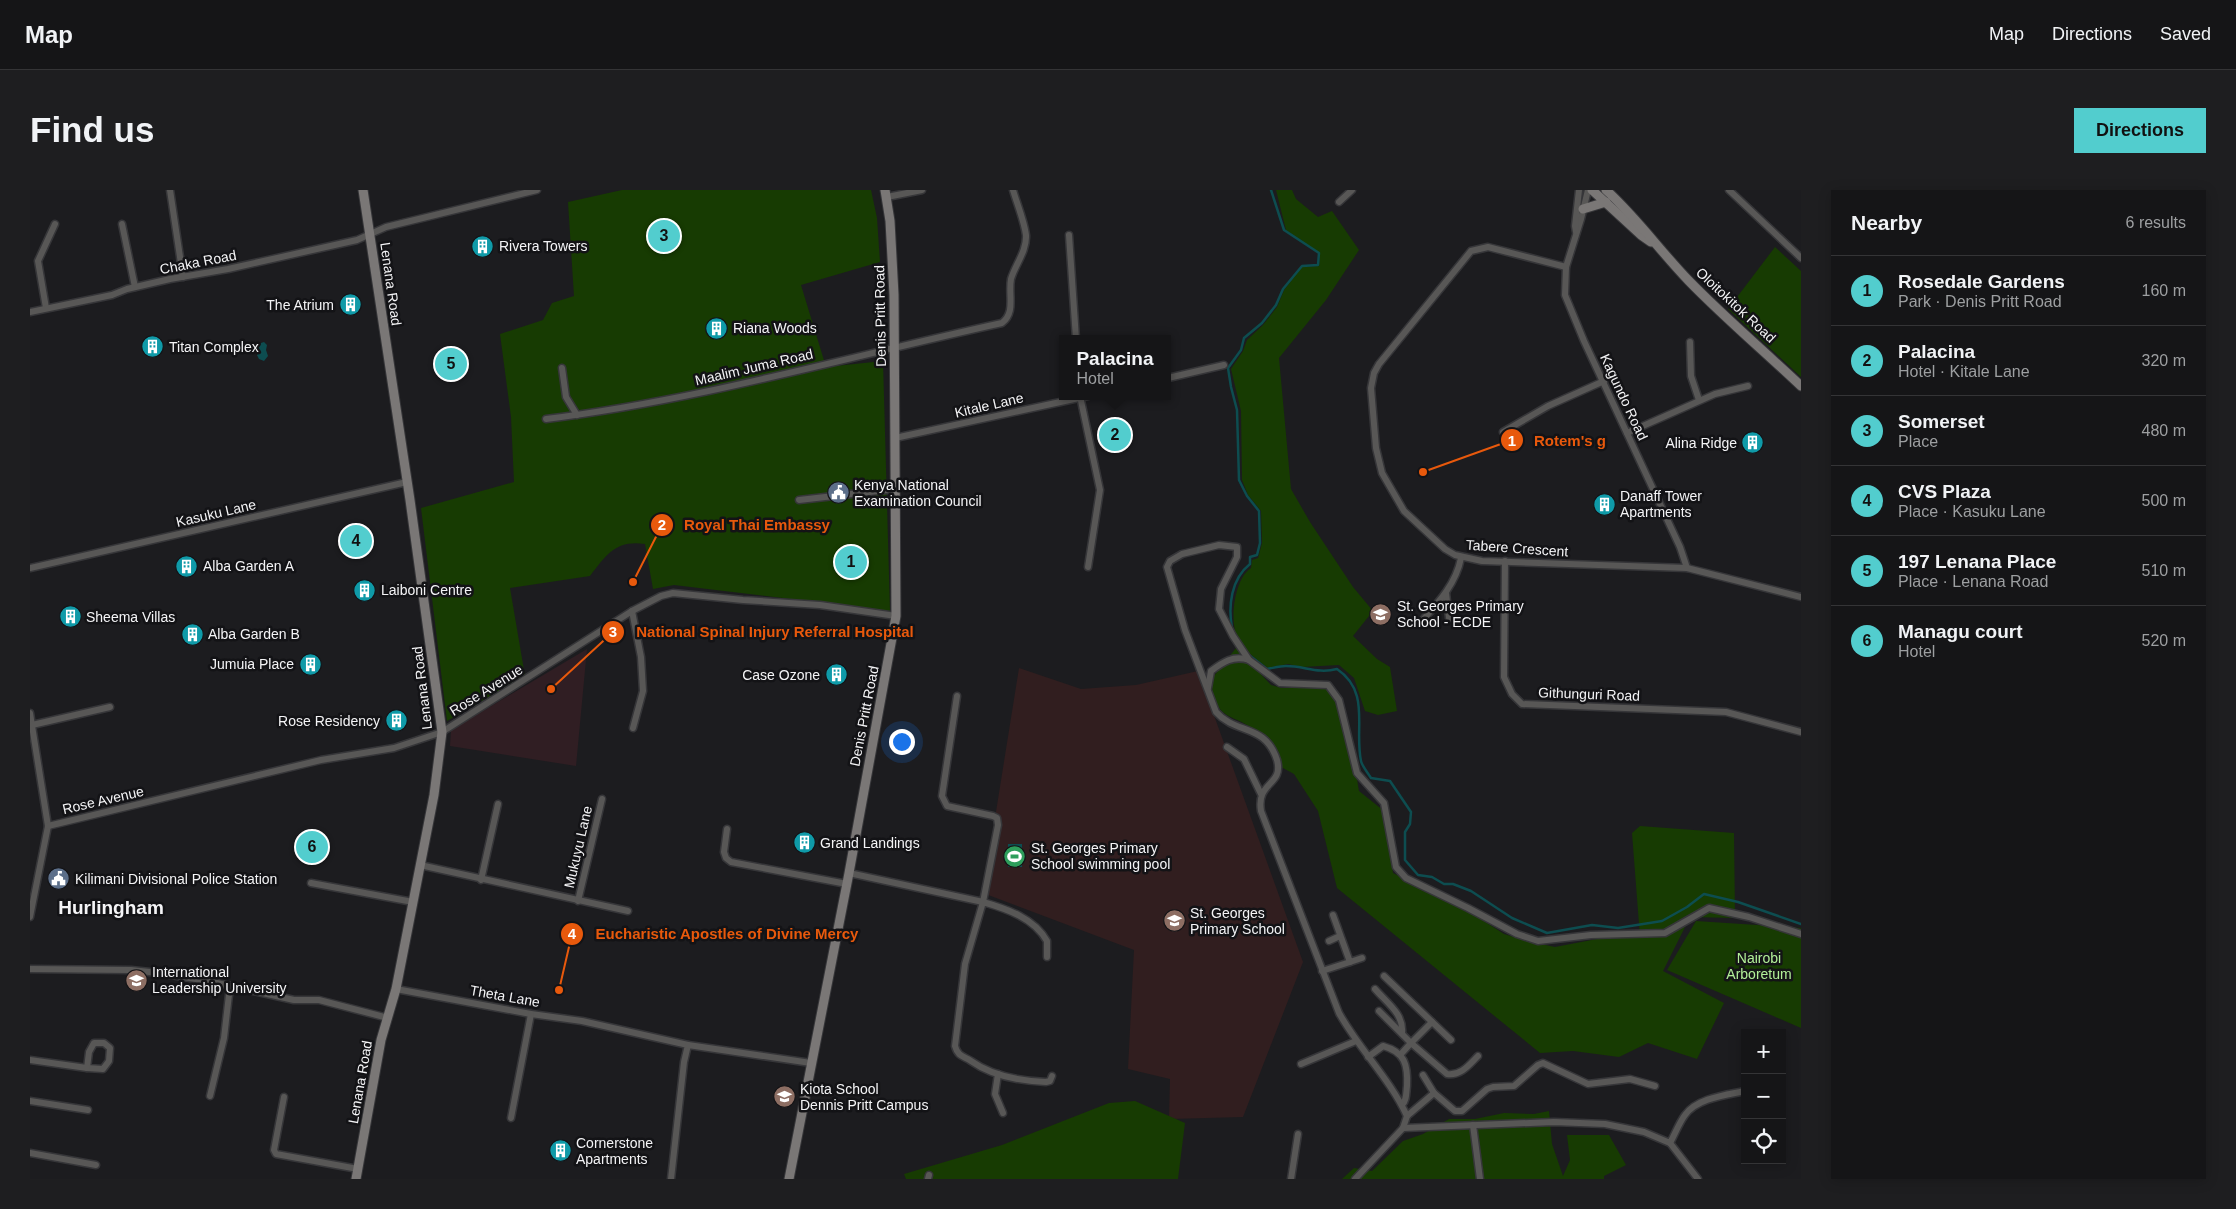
<!DOCTYPE html>
<meta charset="utf-8">
<style>
:root{--surface:#151517;--page:#1e1e20;--text:#f1f3f6;--muted:#9d9fa1;--line:#343436;--accent:#52cdce}
body{margin:0;font-family:Helvetica,sans-serif;background:var(--page);color:var(--text)}
.controls{position:absolute;right:15px;bottom:15px;display:grid;overflow:hidden;border-radius:0px;box-shadow:0 2px 12px #0003}
.controls button{width:45px;height:45px;display:grid;place-items:center;padding:0;border:0;border-bottom:1px solid var(--line);background:var(--surface);color:var(--text);font:25px sans-serif}
.you{position:absolute;left:871px;top:551px;width:18px;height:18px;margin:-12px;border:4px solid #fff;border-radius:50%;background:#1a73e8;box-shadow:0 0 0 8px #1a73e833}
.badge{display:grid;place-items:center;width:32px;height:32px;border-radius:50%;background:var(--accent);color:#111;font-size:16px;font-weight:700}
.pin{position:absolute;translate:-50% -50%;border:2px solid #fff;box-shadow:0 1px 5px #0006}
.popup{position:absolute;left:1029px;top:145px;width:112px;height:65px;box-sizing:border-box;display:grid;place-content:center;border-radius:0px;background:var(--surface);filter:drop-shadow(0 1px 4px #0005);font-size:16px;white-space:nowrap;color:var(--muted)}
.popup b{font-size:19px;color:var(--text)}
.popup::after{content:'';position:absolute;left:50%;top:100%;margin-left:-10px;border:10px solid transparent;border-top-color:var(--surface)}
.list{margin:0;padding:0;list-style:none}
h2{display:flex;justify-content:space-between;align-items:center;height:65px;margin:0;padding:0 20px;font-size:21px}
h2 small{font-size:16px;font-weight:400;color:var(--muted)}
.list li{display:grid;grid-template-columns:32px 1fr auto;gap:15px;align-items:center;box-sizing:border-box;height:70px;padding:0 20px;border-top:1px solid var(--line)}
.list b{display:block;font-size:19px;white-space:nowrap}
.list p{margin:0;font-size:16px;white-space:nowrap;color:var(--muted)}
.list em{font-size:16px;font-style:normal;color:var(--muted)}
.icon{flex:none;width:28px;height:28px;fill:none;stroke:currentColor;stroke-width:2;stroke-linecap:round;stroke-linejoin:round}
.map{position:relative;flex:none;width:1771px;height:989px;overflow:hidden;border-radius:0px}
header{display:flex;align-items:center;gap:30px;box-sizing:border-box;height:70px;padding:0 25px;background:var(--surface);border-bottom:1px solid var(--line)}
header strong{font-size:24px}
nav{display:flex;gap:28px;margin-inline-start:auto;font-size:18px}
.intro{display:flex;align-items:center;justify-content:space-between;box-sizing:border-box;height:120px;padding:0 30px}
h1{margin:0;font-size:35px}
.button{padding:12px 22px;border-radius:0px;background:var(--accent);color:#111;font-size:18px;font-weight:700}
main{display:flex;gap:30px;padding:0 30px}
aside{flex:1;background:var(--surface);border-radius:0px;box-shadow:0 2px 12px #0003}
.map>svg:first-child{display:block}
</style>
<header>
<strong>Map</strong>
<nav><a>Map</a><a>Directions</a><a>Saved</a></nav>
</header>
<div class="intro"><h1>Find us</h1><a class="button">Directions</a></div>
<main>
<div class="map">
<svg width="1771" height="989" viewBox="0 0 1771 989">
<rect width="100%" height="100%" fill="#1c1c1f"/>
<path fill="#311e1f" d="M989,478L1051,499L1106,495L1168,481L1273,772L1213,927L1139,929L1140,889L1098,879L1104,760L953,703Z"/>
<path fill="#301e23" d="M557,459L546,576L420,556L421,540Z"/>
<g fill="#173b02">
<path d="M592,0H841L847,28L850,72L771,95L796,177L853,171L860,421L644,395L623,399L615,354C586,350 577,364 560,386L480,398L495,486L417,531L391,318L484,292L481,227L470,144L513,130L522,113L544,106L538,12Z"/>
<path d="M1246,0H1262L1266,9L1288,27L1302,21L1329,60L1296,110L1249,168L1261,299L1280,332L1323,397L1343,421L1323,446L1347,469L1360,477L1367,521L1348,525L1335,521L1324,488L1309,475L1272,477L1258,474L1238,478C1226,469 1211,458 1206,444C1200,427 1205,388 1221,378L1222,370L1228,368L1232,353L1231,321L1218,305L1212,290L1211,221L1201,179L1213,161L1217,150L1233,135L1247,117L1254,100L1272,77L1289,76L1290,63L1256,40Z"/>
<path d="M1745,57L1771,81V187L1698,119Z"/>
<path d="M1206,458L1241,495L1252,498H1297C1315,514 1325,576 1329,601L1354,621L1363,683L1440,722L1474,744L1501,752L1525,757L1567,749L1610,747L1602,643L1610,636L1704,643L1705,728L1660,727L1633,781L1694,813L1667,869L1618,853L1589,867L1543,861L1510,863L1307,698L1288,621L1264,584L1251,577C1247,556 1234,544 1215,534C1209,530 1200,528 1194,523C1185,517 1183,501 1180,491Z"/>
<path d="M1666,731L1771,738V838L1637,780Z"/>
<path d="M1105,911L1155,933L1148,989H876L874,984L972,955L1079,913Z"/>
<path d="M1519,921L1522,954L1533,986L1540,970L1537,945H1579L1596,975L1574,986V989H1312L1324,978L1342,981L1373,951L1393,944L1419,929H1445L1474,923L1504,924Z"/>
</g>
<g fill="#0d4d50">
<path d="M234,152L237,155L236,160L238,166L234,171L229,169L227,165L229,161L228,154Z"/>
<rect x="978" y="654" width="14" height="23"/>
</g>
<g fill="none" stroke-linecap="round" stroke-linejoin="round">
<g stroke="#0d4d50" stroke-width="2.5">
<path d="M1202,438C1198,416 1201,389 1220,374V367L1227,365L1230,353L1229,321L1217,306L1209,290L1207,220L1201,197L1198,178L1211,160L1214,148L1232,133L1246,115L1253,99L1272,76L1288,75L1289,63L1254,40L1241,0"/>
<path d="M1219,465L1237,479C1243,478 1250,476 1256,476C1275,476 1287,484 1307,479C1341,502 1324,538 1331,571C1332,576 1338,583 1341,588L1360,591L1381,622L1380,634L1375,642V670L1388,685L1402,687L1414,694H1423L1441,701L1482,728L1517,743L1562,735L1588,738L1632,731L1657,717L1674,704L1708,712L1771,734"/>
</g>
<defs>
<g id="street">
<path d="M140,0L153,87"/>
<path d="M1558,0L1551,29L1536,77L1535,105L1554,151L1650,357L1657,378"/>
<path d="M1699,0L1771,68"/>
<path d="M857,7L892,0"/>
<path d="M1309,12L1322,0"/>
<path d="M92,34L105,97"/>
<path d="M1546,42L1545,36L1549,0"/>
<path d="M1039,45L1046,149"/>
<path d="M1536,77L1458,57L1441,61L1349,174L1344,183L1341,198L1346,258L1352,283L1374,321L1415,359L1425,365L1452,371L1657,378L1771,407"/>
<path d="M16,118L8,71L25,34"/>
<path d="M0,122L82,105L97,99L140,89L198,79L327,50L356,37L507,0"/>
<path d="M1660,152L1661,186L1669,210"/>
<path d="M532,178L536,207L547,225"/>
<path d="M1138,188L1194,175"/>
<path d="M1050,206L1070,300L1058,377"/>
<path d="M516,229C670,210 821,166 972,133C986,122 978,105 981,89C985,75 997,61 996,45C994,30 987,14 983,0"/>
<path d="M1473,242L1518,216L1574,191"/>
<path d="M1597,243L1685,204L1718,196"/>
<path d="M865,248L1058,206"/>
<path d="M769,310L865,299"/>
<path d="M1475,371L1474,487L1482,504L1492,514L1696,522L1771,542"/>
<path d="M0,378L377,292"/>
<path d="M1416,403L1419,428"/>
<path d="M602,421L611,467L613,501L603,538"/>
<path d="M1390,433C1408,413 1426,394 1431,368"/>
<path d="M1178,498L1181,481C1193,472 1203,465 1219,470"/>
<path d="M0,523L18,636L0,727"/>
<path d="M2,535L80,517"/>
<path d="M1197,557L1214,569L1231,604"/>
<path d="M18,636L291,570L364,558L412,542L602,421L631,406L643,403L713,410L790,415L866,426"/>
<path d="M697,639L694,662L696,668L701,672L817,694"/>
<path d="M390,675L598,721"/>
<path d="M819,683L953,712L968,635L967,628L963,626L917,616L912,606L927,506"/>
<path d="M451,690L468,614"/>
<path d="M281,693L383,712"/>
<path d="M548,711L572,609"/>
<path d="M1303,725L1320,772L1332,768"/>
<path d="M1299,751L1310,746"/>
<path d="M1017,767V751C1004,728 977,719 953,712L935,774L925,856C928,867 934,866 941,871C962,886 991,891 1016,892L1020,891L1022,886"/>
<path d="M0,779L101,780L129,783L178,791L264,810H289L358,828"/>
<path d="M1292,781L1320,772"/>
<path d="M1354,786L1421,850"/>
<path d="M366,799L501,824L552,831L658,855L654,872L641,989"/>
<path d="M1345,799C1357,813 1374,824 1372,843"/>
<path d="M1349,821L1381,853L1402,832"/>
<path d="M64,853H74L80,858L79,871L73,879L57,878L59,862Z"/>
<path d="M658,855L781,873"/>
<path d="M1371,864L1381,853L1417,884C1431,886 1439,875 1448,866"/>
<path d="M1338,867L1353,856C1375,862 1378,875 1377,896C1376,903 1377,910 1372,915"/>
<path d="M0,870L57,878"/>
<path d="M1271,874L1326,851"/>
<path d="M968,884L965,904L973,923"/>
<path d="M1393,885L1404,903"/>
<path d="M180,906L194,848L200,796"/>
<path d="M254,907L244,960L246,964L328,979"/>
<path d="M0,911L58,920"/>
<path d="M1377,926L1404,903L1425,921H1432L1457,899L1463,897L1484,896L1508,875L1513,873L1558,894L1600,889L1625,896"/>
<path d="M481,928L501,824"/>
<path d="M1443,935L1450,989"/>
<path d="M1373,938L1524,932L1575,934L1614,942L1640,953C1645,944 1649,933 1655,925C1667,908 1696,905 1715,901"/>
<path d="M1640,953L1668,989"/>
<path d="M0,963L66,975"/>
<path d="M898,989L899,985"/>
<path d="M1261,989L1268,944"/>
<path d="M1325,989L1373,938L1377,926C1360,889 1329,859 1309,823L1231,621C1226,591 1254,596 1247,570C1235,533 1206,545 1186,522L1155,440L1137,377L1140,371L1152,364L1189,355L1207,357V367L1191,399L1189,419L1203,446L1219,470L1250,493L1298,495L1309,510L1327,583L1354,613L1366,677L1376,688L1438,718L1487,744L1508,751L1561,745L1635,743L1679,718L1719,727L1771,744"/>
</g>
<g id="secondary">
<path d="M1562,0L1611,45L1621,52"/>
<path d="M1576,0C1607,28 1630,61 1659,91C1694,127 1734,161 1771,196"/>
<path d="M1553,19L1576,12"/>
<path d="M326,989L351,850L366,799L404,605L412,542L380,310L333,0"/>
<path d="M759,989L819,683L866,426L864,105L860,31L855,0"/>
</g>
</defs>
<use href="#street" stroke="#363639" stroke-width="9"/>
<use href="#secondary" stroke="#363639" stroke-width="11"/>
<use href="#street" stroke="#585756" stroke-width="6"/>
<use href="#secondary" stroke="#7a7776" stroke-width="9"/>
</g>
<defs>
<symbol id="building-disc" viewBox="-11 -11 22 22"><circle r="9.5" fill="#0f9aa8" stroke="#131316"/><path d="M-4-6H4V6H1V3H-1V6H-4ZM-2.5-4.3h1.7v1.8h-1.7ZM.8-4.3h1.7v1.8H.8ZM-2.5-1h1.7V.8h-1.7ZM.8-1h1.7V.8H.8Z" fill="#fff"/></symbol>
<symbol id="civic-disc" viewBox="-11 -11 22 22"><circle r="9.5" fill="#5c6f8a" stroke="#131316"/><path d="M-.6-6.5H3V-4.5H.6V-3L4-1V1h2V6H-6V1h2V-1L-.6-3ZM-1.2 2.5V6h2.4V2.5Z" fill="#fff"/></symbol>
<symbol id="school-disc" viewBox="-11 -11 22 22"><circle r="9.5" fill="#8d6e63" stroke="#131316"/><path d="M0-5L7-2L0 1L-7-2ZM-4 1L0 2.5L4 1V4Q0 6-4 4Z" fill="#fff"/></symbol>
<symbol id="stadium-disc" viewBox="-11 -11 22 22"><circle r="9.5" fill="#2e9e5b" stroke="#131316"/><path d="M0-5a6.5 5 0 1 0 0 10a6.5 5 0 1 0 0-10ZM-3.5-1.8h7v3.6h-7Z" fill="#fff"/></symbol>
<symbol id="university-disc" viewBox="-11 -11 22 22"><circle r="9.5" fill="#8d6e63" stroke="#131316"/><path d="M0-5L7-2L0 1L-7-2ZM-4 1L0 2.5L4 1V4Q0 6-4 4Z" fill="#fff"/></symbol>
</defs>
<g fill-rule="evenodd">
<use href="#building-disc" x="440" y="44" width="25" height="25"/>
<use href="#building-disc" x="308" y="102" width="25" height="25"/>
<use href="#building-disc" x="674" y="126" width="25" height="25"/>
<use href="#building-disc" x="110" y="144" width="25" height="25"/>
<use href="#building-disc" x="1710" y="240" width="25" height="25"/>
<use href="#civic-disc" x="796" y="290" width="25" height="25"/>
<use href="#building-disc" x="1562" y="302" width="25" height="25"/>
<use href="#building-disc" x="144" y="364" width="25" height="25"/>
<use href="#building-disc" x="322" y="388" width="25" height="25"/>
<use href="#school-disc" x="1338" y="412" width="25" height="25"/>
<use href="#building-disc" x="28" y="414" width="25" height="25"/>
<use href="#building-disc" x="150" y="432" width="25" height="25"/>
<use href="#building-disc" x="268" y="462" width="25" height="25"/>
<use href="#building-disc" x="794" y="472" width="25" height="25"/>
<use href="#building-disc" x="354" y="518" width="25" height="25"/>
<use href="#building-disc" x="762" y="640" width="25" height="25"/>
<use href="#stadium-disc" x="972" y="654" width="25" height="25"/>
<use href="#civic-disc" x="16" y="676" width="25" height="25"/>
<use href="#school-disc" x="1132" y="718" width="25" height="25"/>
<use href="#university-disc" x="94" y="778" width="25" height="25"/>
<use href="#school-disc" x="742" y="894" width="25" height="25"/>
<use href="#building-disc" x="518" y="948" width="25" height="25"/>
</g>
<g text-anchor="middle" dominant-baseline="central" stroke-width="5" stroke-linejoin="round" paint-order="stroke">
<g font-size="14" fill="#f4f4f6" stroke="#131316" text-anchor="start">
<text x="469" y="56">Rivera Towers</text>
<text x="304" y="115" text-anchor="end">The Atrium</text>
<text x="703" y="138">Riana Woods</text>
<text x="139" y="157">Titan Complex</text>
<text x="1707" y="253" text-anchor="end">Alina Ridge</text>
<text x="824" y="295">Kenya National<tspan x="824" dy="16">Examination Council</tspan></text>
<text x="1590" y="306">Danaff Tower<tspan x="1590" dy="16">Apartments</tspan></text>
<text x="173" y="376">Alba Garden A</text>
<text x="351" y="400">Laiboni Centre</text>
<text x="1367" y="416">St. Georges Primary<tspan x="1367" dy="16">School - ECDE</tspan></text>
<text x="56" y="427">Sheema Villas</text>
<text x="178" y="444">Alba Garden B</text>
<text x="264" y="474" text-anchor="end">Jumuia Place</text>
<text x="790" y="485" text-anchor="end">Case Ozone</text>
<text x="350" y="531" text-anchor="end">Rose Residency</text>
<text x="790" y="653">Grand Landings</text>
<text x="1001" y="658">St. Georges Primary<tspan x="1001" dy="16">School swimming pool</tspan></text>
<text x="45" y="689">Kilimani Divisional Police Station</text>
<text x="1160" y="723">St. Georges<tspan x="1160" dy="16">Primary School</tspan></text>
<text x="122" y="782">International<tspan x="122" dy="16">Leadership University</tspan></text>
<text x="770" y="899">Kiota School<tspan x="770" dy="16">Dennis Pritt Campus</tspan></text>
<text x="546" y="953">Cornerstone<tspan x="546" dy="16">Apartments</tspan></text>
</g>
<g font-size="14" fill="#f4f4f6" stroke="#131316">
<text transform="translate(168 72) rotate(-11)">Chaka Road</text>
<text transform="translate(361 94) rotate(82)">Lenana Road</text>
<text transform="translate(1706 115) rotate(43)">Oloitokitok Road</text>
<text transform="translate(850 126) rotate(-91)">Denis Pritt Road</text>
<text transform="translate(724 177) rotate(-13)">Maalim Juma Road</text>
<text transform="translate(1594 207) rotate(65)">Kagundo Road</text>
<text transform="translate(959 215) rotate(-13)">Kitale Lane</text>
<text transform="translate(186 323) rotate(-13)">Kasuku Lane</text>
<text transform="translate(1487 358) rotate(4)">Tabere Crescent</text>
<text transform="translate(392 498) rotate(-97)">Lenana Road</text>
<text transform="translate(456 500) rotate(-32)">Rose Avenue</text>
<text transform="translate(1559 504) rotate(2)">Githunguri Road</text>
<text transform="translate(834 526) rotate(-79)">Denis Pritt Road</text>
<text transform="translate(73 610) rotate(-13)">Rose Avenue</text>
<text transform="translate(548 657) rotate(-77)">Mukuyu Lane</text>
<text transform="translate(475 806) rotate(10)">Theta Lane</text>
<text transform="translate(330 892) rotate(-80)">Lenana Road</text>
</g>
<g font-size="14" fill="#b2ef98" stroke="#131316">
<text x="1729" y="768">Nairobi<tspan x="1729" dy="16">Arboretum</tspan></text>
</g>
<g font-size="19" font-weight="bold" fill="#f4f4f6" stroke="#131316">
<text x="81" y="717">Hurlingham</text>
</g>
</g>
<path fill="none" stroke="#e8590c" stroke-width="2" d="M1393 282L1482 250M603 392L632 335M521 499L583 442M529 800L542 744"/>
<g fill="#e8590c" stroke="#131316" stroke-width="2">
<circle cx="1393" cy="282" r="5"/>
<circle cx="603" cy="392" r="5"/>
<circle cx="521" cy="499" r="5"/>
<circle cx="529" cy="800" r="5"/>
<circle cx="1482" cy="250" r="12"/>
<circle cx="632" cy="335" r="12"/>
<circle cx="583" cy="442" r="12"/>
<circle cx="542" cy="744" r="12"/>
</g>
<g font-size="15" text-anchor="middle" font-weight="bold" fill="#fff">
<text x="1482" y="256">1</text>
<text x="632" y="340">2</text>
<text x="583" y="447">3</text>
<text x="542" y="749">4</text>
</g>
<g font-size="15" text-anchor="middle" font-weight="bold" fill="#e8590c" stroke="#131316" stroke-width="5" stroke-linejoin="round" paint-order="stroke">
<text x="1540" y="256">Rotem's g</text>
<text x="727" y="340">Royal Thai Embassy</text>
<text x="745" y="447">National Spinal Injury Referral Hospital</text>
<text x="697" y="749">Eucharistic Apostles of Divine Mercy</text>
</g>
</svg>
<div class="controls">
<button>+</button>
<button>−</button>
<button><svg class="icon" aria-label="locate" viewBox="0 0 24 24"><circle cx="12" cy="12" r="6"/><path d="M12 2v4M12 18v4M2 12h4M18 12h4"/></svg></button>
</div>
<div class="you"></div>
<div class="pin badge" style="left:821px;top:372px">1</div>
<div class="pin badge" style="left:1085px;top:245px">2</div>
<div class="popup"><b>Palacina</b>Hotel</div>
<div class="pin badge" style="left:634px;top:46px">3</div>
<div class="pin badge" style="left:326px;top:351px">4</div>
<div class="pin badge" style="left:421px;top:174px">5</div>
<div class="pin badge" style="left:282px;top:657px">6</div>
</div>
<aside>
<h2>Nearby<small>6 results</small></h2>
<ul class="list">
<li><span class="badge">1</span><div><b>Rosedale Gardens</b><p>Park · Denis Pritt Road</p></div><em>160 m</em></li>
<li><span class="badge">2</span><div><b>Palacina</b><p>Hotel · Kitale Lane</p></div><em>320 m</em></li>
<li><span class="badge">3</span><div><b>Somerset</b><p>Place</p></div><em>480 m</em></li>
<li><span class="badge">4</span><div><b>CVS Plaza</b><p>Place · Kasuku Lane</p></div><em>500 m</em></li>
<li><span class="badge">5</span><div><b>197 Lenana Place</b><p>Place · Lenana Road</p></div><em>510 m</em></li>
<li><span class="badge">6</span><div><b>Managu court</b><p>Hotel</p></div><em>520 m</em></li>
</ul>
</aside>
</main>
